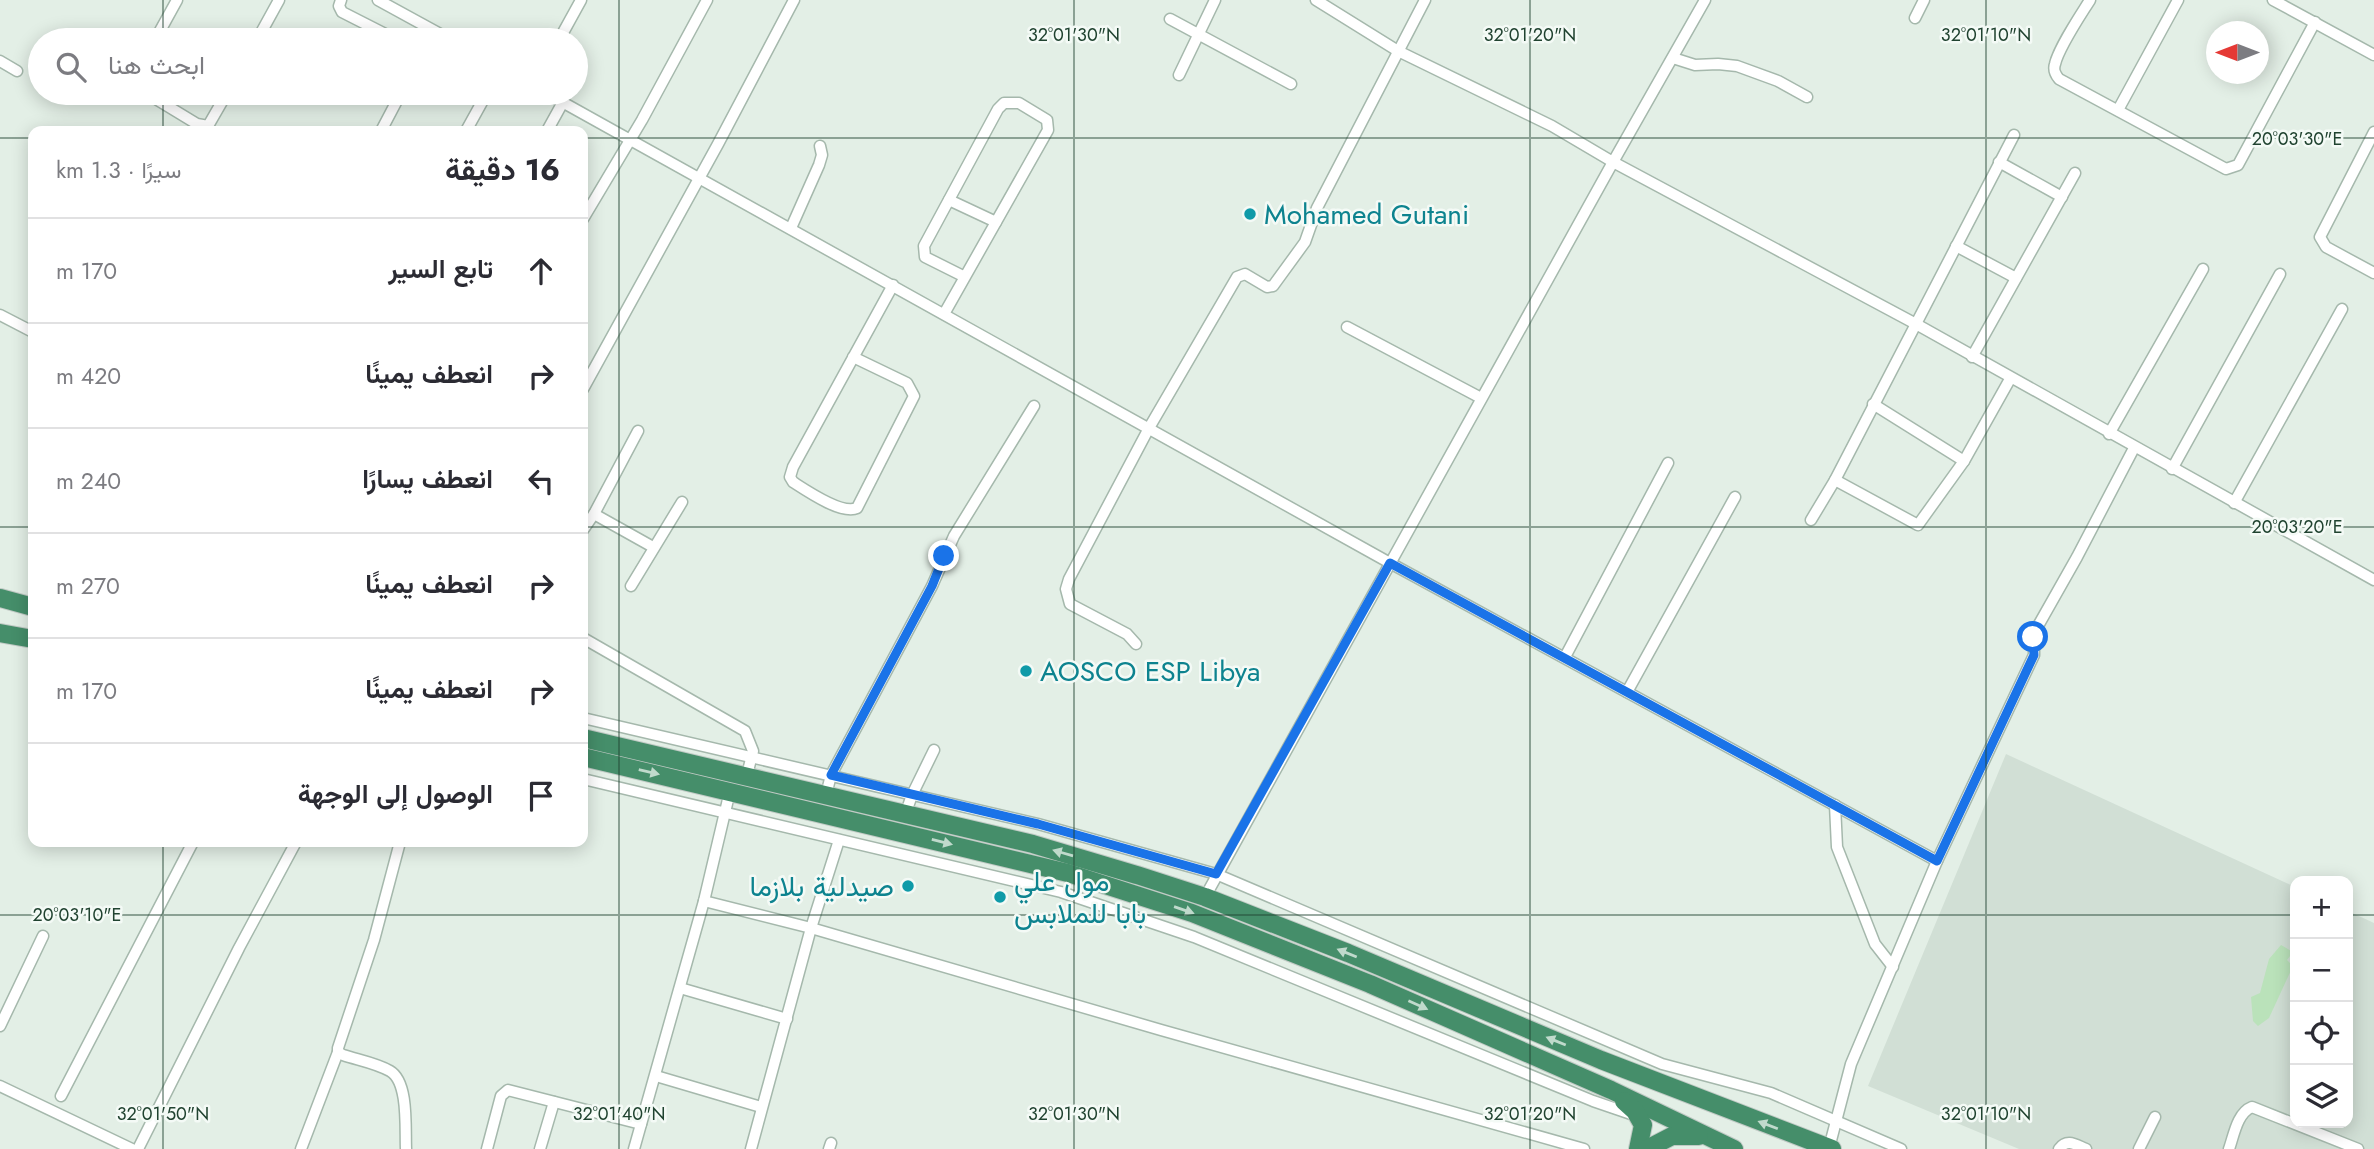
<!DOCTYPE html>
<html lang="ar">
<meta charset="utf-8">
<style>
:root{--surface:#fff;--page:#f2f2f3;--text:#2b2b33;--muted:#7c7c81;--line:#e1e1e2}
body{margin:0;font-family:Jost,Vazirmatn,sans-serif;background:var(--page);color:var(--text);direction:rtl}
.controls{position:absolute;right:21px;bottom:21px;display:grid;overflow:hidden;border-radius:14px;box-shadow:0 4px 18px #0003}
.controls button{width:63px;height:63px;display:grid;place-items:center;padding:0;border:0;border-bottom:2px solid var(--line);background:var(--surface);color:var(--text);font:35px sans-serif}
.compass{position:absolute;left:2206px;top:21px;width:63px;height:63px;border-radius:50%;background:var(--surface);box-shadow:0 4px 18px #0003;rotate:270deg}
.stop{position:absolute;width:21px;height:21px;margin:-16px;border:5px solid #1a73e8;border-radius:50%;background:#fff}
.stop.end{background:#1a73e8;border-color:#fff;box-shadow:0 2px 7px #0008}
.list{margin:0;padding:0;list-style:none}
h2{display:flex;justify-content:space-between;align-items:center;height:91px;margin:0;padding:0 28px;font-size:30px}
h2 small{font-size:23px;font-weight:400;color:var(--muted)}
.list li{display:grid;grid-template-columns:46px 1fr auto;gap:21px;align-items:center;box-sizing:border-box;height:105px;padding:0 28px;border-top:2px solid var(--line)}
.list b{display:block;font-size:26px;white-space:nowrap}
.list em{font-size:23px;font-style:normal;color:var(--muted)}
.icon{flex:none;width:38px;height:38px;fill:none;stroke:currentColor;stroke-width:2;stroke-linecap:round;stroke-linejoin:round}
.map{position:relative;flex:none;width:2374px;height:1149px;overflow:hidden;direction:ltr}
.search{position:absolute;background:var(--surface);box-shadow:0 4px 18px #0003;left:28px;top:28px;width:560px;height:77px;display:flex;align-items:center;gap:18px;box-sizing:border-box;padding:0 24px;border-radius:38px;color:var(--muted);font-size:26px}
.panel{position:absolute;background:var(--surface);box-shadow:0 4px 18px #0003;left:28px;top:126px;width:560px;height:721px;border-radius:14px;direction:rtl}
.map>svg:first-child{display:block}
</style>
<div class="map">
<svg width="2374" height="1149" viewBox="0 0 2374 1149">
<rect width="100%" height="100%" fill="#e3efe6"/>
<path fill="#d1dfd5" d="M2006,754L2295,887V1123H2348V911L2374,923V1149H2019L1868,1086Z"/>
<path fill="#bae2ba" d="M2281,945L2293,952L2287,960L2293,966L2269,1018L2258,1026L2253,1021L2251,997L2260,993L2269,959Z"/>
<g fill="none" stroke-linecap="round" stroke-linejoin="round">
<defs>
<g id="minor">
<path d="M341,0L339,6L342,12L397,40"/>
<path d="M378,0L451,40"/>
<path d="M1316,0L1398,51L1552,126L1613,162L1916,324L2374,580"/>
<path d="M2090,0C2080,16 2059,47 2055,64C2053,70 2055,74 2059,79L2226,169L2238,165L2315,22"/>
<path d="M2273,0L2374,55"/>
<path d="M1915,18L1924,0"/>
<path d="M1170,19L1291,84"/>
<path d="M155,40L177,0"/>
<path d="M257,40L279,0"/>
<path d="M559,40L581,0"/>
<path d="M1673,58L1695,65L1718,64L1737,66L1778,81L1807,97"/>
<path d="M0,61L17,71"/>
<path d="M1179,75L1215,0"/>
<path d="M146,93L197,124L208,126L227,93"/>
<path d="M546,93L1390,563L1937,861"/>
<path d="M2118,110L2178,0"/>
<path d="M381,131L401,93"/>
<path d="M466,131L487,93"/>
<path d="M547,131L563,102"/>
<path d="M2374,132L2320,237L2326,247L2374,273"/>
<path d="M1999,162L2062,197"/>
<path d="M949,200L996,222"/>
<path d="M583,219L642,120L707,0"/>
<path d="M791,228L819,165L822,155L820,146"/>
<path d="M1956,246L2016,278"/>
<path d="M944,314L1048,130L1047,120L1019,103H1004L998,109L924,246L925,257L965,277"/>
<path d="M0,315L33,332"/>
<path d="M1347,327L1481,398"/>
<path d="M853,357L907,383L914,396L857,508C842,515 807,491 793,482L790,477L793,467L893,285"/>
<path d="M1972,357L2075,173"/>
<path d="M583,389L718,144L794,0"/>
<path d="M1873,404L1964,461"/>
<path d="M2109,434L2203,269"/>
<path d="M2172,469L2280,274"/>
<path d="M1835,480L1918,525L1964,461L2010,379"/>
<path d="M2234,503L2342,309"/>
<path d="M594,514L638,431"/>
<path d="M1811,520L1835,480L2014,135"/>
<path d="M583,530L594,514L653,547"/>
<path d="M631,586L682,502"/>
<path d="M583,638L745,731L753,751L747,775"/>
<path d="M1136,644L1127,634L1070,604L1066,589L1069,579L1149,428L1237,277L1245,274L1267,287L1273,286L1305,242L1317,208L1425,0"/>
<path d="M1565,657L1668,463"/>
<path d="M1627,692L1735,497"/>
<path d="M583,718L1038,824L1216,874L1662,1064L1771,1093L1901,1149"/>
<path d="M583,779L1061,892L1194,937L1593,1101L1634,1115"/>
<path d="M826,795L831,775L932,586L954,536L1034,406"/>
<path d="M1835,805L1837,847L1875,944L1893,967"/>
<path d="M905,815L912,795L934,750"/>
<path d="M400,842L374,940L338,1048V1052L343,1055C358,1060 376,1063 390,1071C409,1082 405,1129 406,1149"/>
<path d="M1205,897L1613,162L1705,0"/>
<path d="M704,901L811,928L1161,1030L1584,1149"/>
<path d="M680,988L787,1019"/>
<path d="M0,1026L43,936"/>
<path d="M656,1076L761,1107"/>
<path d="M0,1086L132,1149"/>
<path d="M61,1096L193,842"/>
<path d="M1829,1148L1851,1064L1937,861L2034,655V633L2077,557L2134,448"/>
<path d="M138,1149L239,948L296,842"/>
<path d="M301,1149L338,1052"/>
<path d="M487,1149L501,1096L508,1090L641,1124"/>
<path d="M540,1149L554,1102"/>
<path d="M634,1149L704,901L730,791"/>
<path d="M751,1149L811,928L839,840"/>
<path d="M829,1149L831,1143"/>
<path d="M2059,1149C2067,1138 2076,1145 2086,1149"/>
<path d="M2139,1149L2155,1117"/>
<path d="M2229,1149C2234,1135 2237,1113 2252,1107L2358,1149"/>
</g>
<g id="trunk">
<path d="M0,598L33,607"/>
<path d="M0,633L33,639"/>
<path d="M583,738L1033,844L1137,875L1205,897L1348,953L1601,1060L1832,1149"/>
<path d="M583,757L1068,873L1192,913L1370,984L1611,1090L1734,1149"/>
<path d="M1624,1101L1635,1111L1643,1125L1638,1149"/>
<path d="M1647,1149L1672,1136H1699"/>
</g>
</defs>
<use href="#minor" stroke="#a5b8ac" stroke-width="13"/>
<use href="#trunk" stroke="#c1cac5" stroke-width="20"/>
<use href="#minor" stroke="#fff" stroke-width="10"/>
<use href="#trunk" stroke="#458e6a" stroke-width="18"/>
</g>
<defs><path id="oneway-solid" d="M-6-.8H1V-3.2L6.5 0L1 3.2V.8H-6Z" transform="scale(1.75)"/></defs>
<g fill="#c0dacc">
<use href="#oneway-solid" transform="translate(649 772) rotate(13)"/>
<use href="#oneway-solid" transform="translate(942 842) rotate(14)"/>
<use href="#oneway-solid" transform="translate(1063 853) rotate(-164)"/>
<use href="#oneway-solid" transform="translate(1184 910) rotate(19)"/>
<use href="#oneway-solid" transform="translate(1347 953) rotate(-158)"/>
<use href="#oneway-solid" transform="translate(1418 1005) rotate(24)"/>
<use href="#oneway-solid" transform="translate(1556 1041) rotate(-158)"/>
<use href="#oneway-solid" transform="translate(1768 1125) rotate(-159)"/>
</g>
<g fill="none" stroke-linecap="round" stroke-linejoin="round">
<path stroke="#1a73e8" stroke-width="9" d="M944,556L932,586L831,775L1038,824L1216,874L1390,563L1937,861L2034,655L2033,637"/>
</g>
<path fill="none" stroke="#204330" stroke-width="2" stroke-opacity="0.45" d="M163,0V40M619,0V1149M1074,0V1149M1530,0V1149M1986,0V1149M163,93V131M0,138H33M583,138H2374M0,527H33M583,527H2374M163,842V1149M0,915H2295M2348,915H2374"/>
<g fill="#0f9aa8" stroke="#f4faf6" stroke-width="2.5">
<circle cx="1250" cy="214" r="7"/>
<circle cx="1026" cy="671" r="7"/>
<circle cx="908" cy="886" r="7"/>
<circle cx="1000" cy="897" r="7"/>
</g>
<g text-anchor="middle" dominant-baseline="central" stroke-width="5" stroke-linejoin="round" paint-order="stroke">
<g font-size="28" fill="#0d838f" stroke="#f4faf6" text-anchor="start">
<text x="1264" y="214">Mohamed Gutani</text>
<text x="1040" y="671">AOSCO ESP Libya</text>
<text x="1014" y="881">مول علي<tspan x="1014" dy="32">بابا للملابس</tspan></text>
<text x="894" y="886" text-anchor="end">صيدلية بلازما</text>
</g>
</g>
<g font-size="18" text-anchor="middle" fill="#204330" stroke="#f4faf6" stroke-width="5" stroke-linejoin="round" paint-order="stroke">
<text x="1074" y="41">32°01'30"N</text>
<text x="1530" y="41">32°01'20"N</text>
<text x="1986" y="41">32°01'10"N</text>
<text x="2297" y="145">20°03'30"E</text>
<text x="2297" y="533">20°03'20"E</text>
<text x="77" y="921">20°03'10"E</text>
<text x="163" y="1120">32°01'50"N</text>
<text x="619" y="1120">32°01'40"N</text>
<text x="1074" y="1120">32°01'30"N</text>
<text x="1530" y="1120">32°01'20"N</text>
<text x="1986" y="1120">32°01'10"N</text>
</g>
</svg>
<div class="controls">
<button>+</button>
<button>−</button>
<button><svg class="icon" aria-label="locate" viewBox="0 0 24 24"><circle cx="12" cy="12" r="6"/><path d="M12 2v4M12 18v4M2 12h4M18 12h4"/></svg></button>
<button><svg class="icon" aria-label="layers" viewBox="0 0 24 24"><path d="M12 4l9 5-9 5-9-5zM3 14l9 5 9-5"/></svg></button>
</div>
<svg class="compass" viewBox="-18 -18 36 36"><path d="M0-13l5 13h-10z" fill="#e53935"/><path d="M0 13l5-13h-10z" fill="#7c7c81"/></svg>
<div class="stop" style="left:2033px;top:637px"></div>
<div class="stop end" style="left:944px;top:556px"></div>
<div class="search"><svg class="icon" aria-label="search" viewBox="0 0 24 24"><circle cx="10" cy="10" r="6"/><path d="M15 15l6 6"/></svg>ابحث هنا</div>
<section class="panel">
<h2>16 دقيقة<small>سيرًا · 1.3 km</small></h2>
<ul class="list">
<li><svg class="icon" aria-label="ahead" viewBox="0 0 24 24"><path d="M12 20V5M6 11l6-6 6 6"/></svg><div><b>تابع السير</b></div><em>170 m</em></li>
<li><svg class="icon" aria-label="right" viewBox="0 0 24 24"><path d="M7 20v-9h11M14 6l5 5-5 5"/></svg><div><b>انعطف يمينًا</b></div><em>420 m</em></li>
<li><svg class="icon" aria-label="left" viewBox="0 0 24 24"><path d="M17 20v-9H6M10 6l-5 5 5 5"/></svg><div><b>انعطف يسارًا</b></div><em>240 m</em></li>
<li><svg class="icon" aria-label="right" viewBox="0 0 24 24"><path d="M7 20v-9h11M14 6l5 5-5 5"/></svg><div><b>انعطف يمينًا</b></div><em>270 m</em></li>
<li><svg class="icon" aria-label="right" viewBox="0 0 24 24"><path d="M7 20v-9h11M14 6l5 5-5 5"/></svg><div><b>انعطف يمينًا</b></div><em>170 m</em></li>
<li><svg class="icon" aria-label="arrive" viewBox="0 0 24 24"><path d="M6 21V4h12l-3 4 3 4H6"/></svg><div><b>الوصول إلى الوجهة</b></div></li>
</ul>
</section>
</div>
